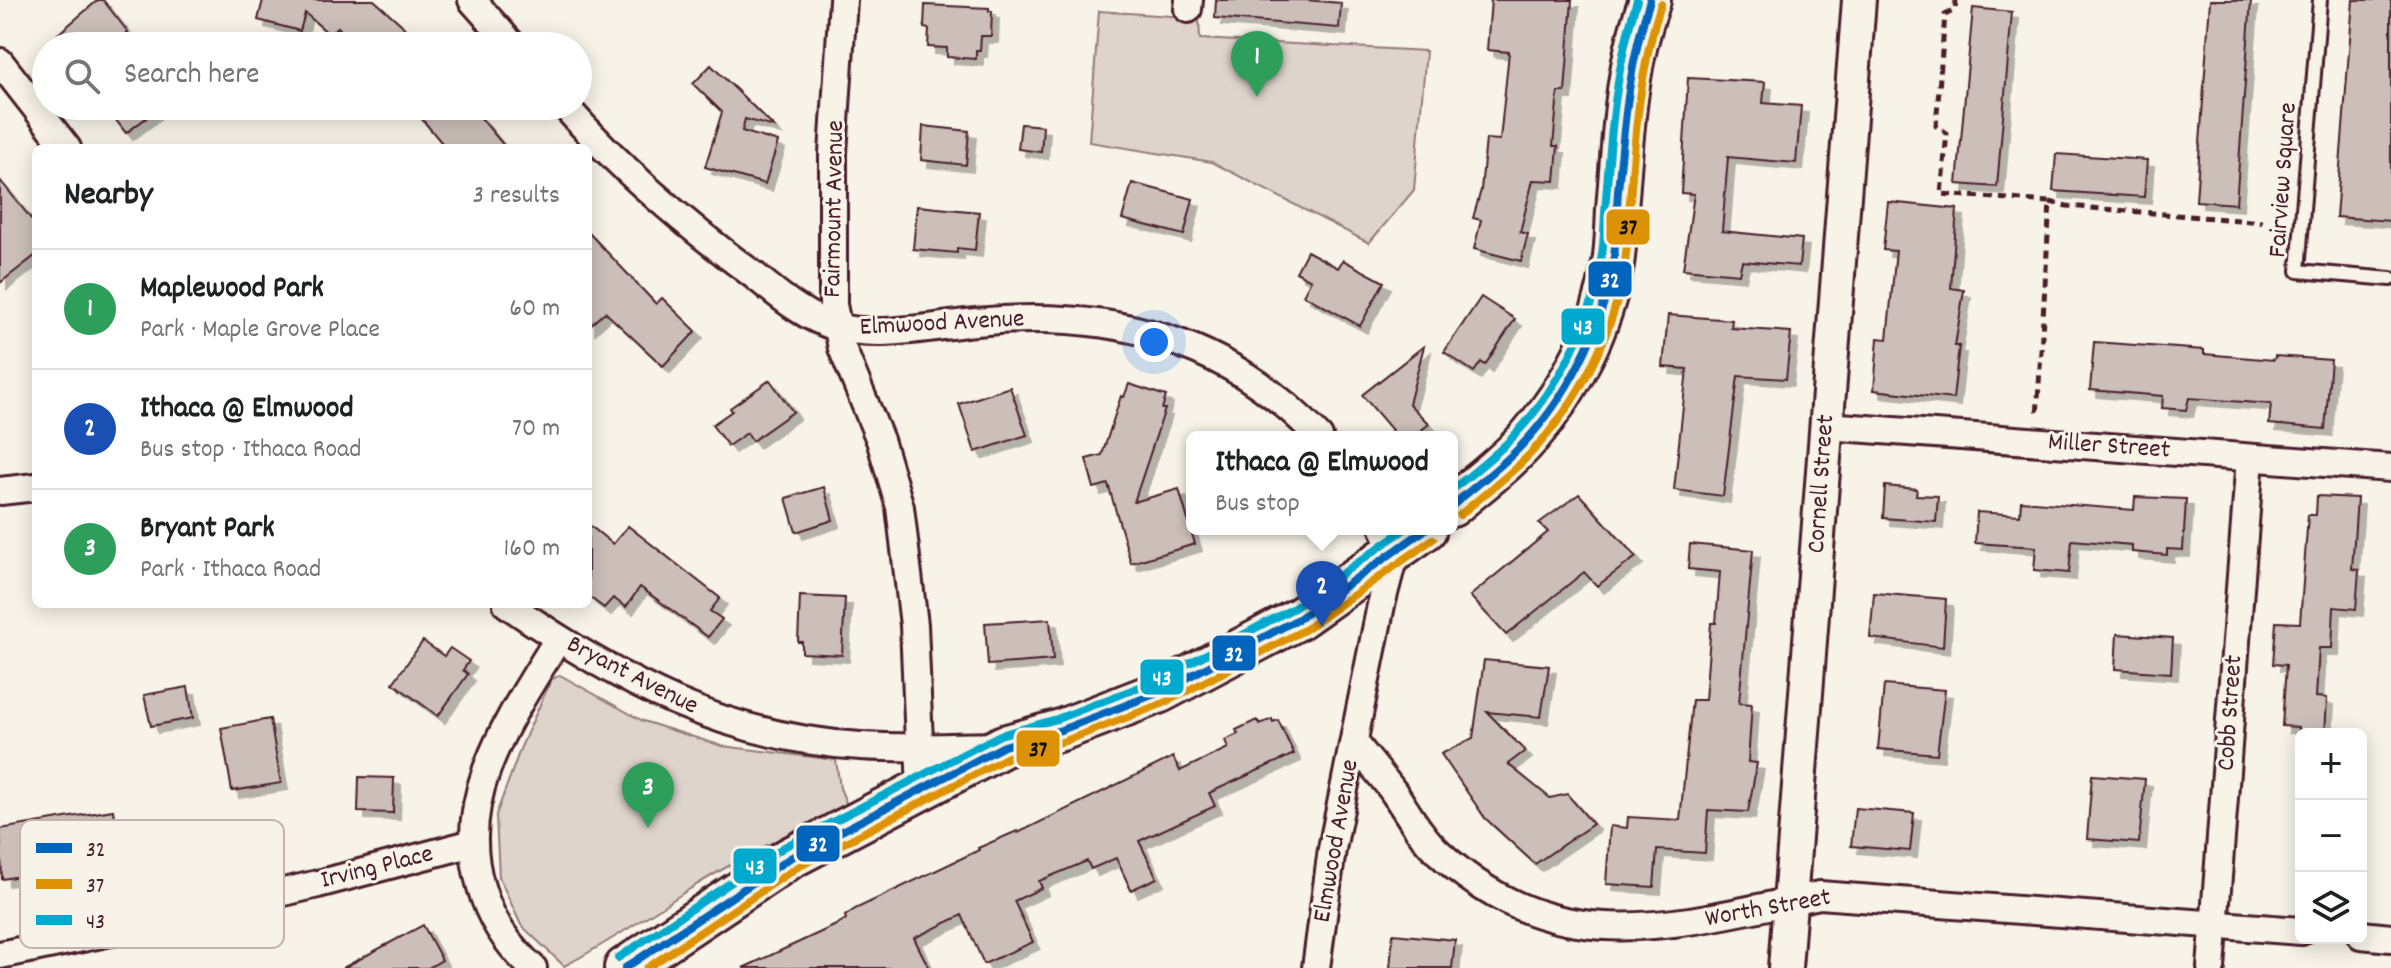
<!DOCTYPE html>
<meta charset="utf-8">
<style>
:root{--surface:#fff;--page:#f2f2f2;--text:#202124;--muted:#757577;--line:#e0e0e0;--accent:#c8321e}
body{margin:0;font-family:Dekko,sans-serif;background:var(--page);color:var(--text)}
.controls{position:absolute;right:24px;bottom:24px;display:grid;overflow:hidden;border-radius:12px;box-shadow:0 4px 20px #0003}
.controls button{width:72px;height:72px;display:grid;place-items:center;padding:0;border:0;border-bottom:2px solid var(--line);background:var(--surface);color:var(--text);font:40px sans-serif}
.you{position:absolute;left:1154px;top:342px;width:28px;height:28px;margin:-20px;border:6px solid #fff;border-radius:50%;background:#1a73e8;box-shadow:0 0 0 12px #1a73e833}
.badge{display:grid;place-items:center;width:52px;height:52px;border-radius:50%;background:var(--accent);color:#fff;font-size:26px;font-weight:700}
.pin{position:absolute;translate:-50% -66px;filter:drop-shadow(0 2px 4px #0008)}
.pin::after{content:'';position:absolute;top:42px;width:28px;height:24px;background:inherit;clip-path:polygon(0 0,100% 0,50% 100%)}
.popup{position:absolute;left:1186px;top:431px;width:272px;height:104px;box-sizing:border-box;display:grid;place-content:center;border-radius:12px;background:var(--surface);filter:drop-shadow(0 2px 6px #0005);font-size:26px;white-space:nowrap;color:var(--muted)}
.popup b{font-size:30px;color:var(--text)}
.popup::after{content:'';position:absolute;left:50%;top:100%;margin-left:-16px;border:16px solid transparent;border-top-color:var(--surface)}
.list{margin:0;padding:0;list-style:none}
h2{display:flex;justify-content:space-between;align-items:center;height:104px;margin:0;padding:0 32px;font-size:34px}
h2 small{font-size:26px;font-weight:400;color:var(--muted)}
.list li{display:grid;grid-template-columns:52px 1fr auto;gap:24px;align-items:center;box-sizing:border-box;height:120px;padding:0 32px;border-top:2px solid var(--line)}
.list b{display:block;font-size:30px;white-space:nowrap}
.list p{margin:0;font-size:26px;white-space:nowrap;color:var(--muted)}
.list em{font-size:26px;font-style:normal;color:var(--muted)}
.icon{flex:none;width:44px;height:44px;fill:none;stroke:currentColor;stroke-width:2;stroke-linecap:round;stroke-linejoin:round}
.map{position:relative;flex:none;width:2391px;height:968px;overflow:hidden}
.search{position:absolute;background:var(--surface);box-shadow:0 4px 20px #0003;left:32px;top:32px;width:560px;height:88px;display:flex;align-items:center;gap:20px;box-sizing:border-box;padding:0 28px;border-radius:44px;color:var(--muted);font-size:30px}
.panel{position:absolute;background:var(--surface);box-shadow:0 4px 20px #0003;left:32px;top:144px;width:560px;height:464px;border-radius:12px}
.map>svg:first-child{display:block}
</style>
<div class="map">
<svg width="2391" height="968" viewBox="0 0 2391 968">
<defs>
<filter id="shadow"><feDropShadow dx="7" dy="7" stdDeviation="0" flood-color="#0004"/></filter>
</defs>
<rect width="100%" height="100%" fill="#f7f3e8"/>
<filter id="ink" filterUnits="userSpaceOnUse"><feTurbulence type="fractalNoise" baseFrequency=".0125" numOctaves="2"/><feDisplacementMap in="SourceGraphic" scale="16" xChannelSelector="R" yChannelSelector="G"/><feConvolveMatrix kernelMatrix="1 2 1 2 8 2 1 2 1" color-interpolation-filters="sRGB"/></filter>
<g filter="url(#ink)">
<g fill="#ded4cc" stroke="#947a7c" stroke-width="2">
<path d="M1099,11L1199,18L1200,39L1426,51L1414,190L1369,243L1212,162L1089,142Z"/>
<path d="M560,675L643,721L722,746L836,760L840,788L847,805C792,832 737,859 685,892C644,918 607,944 564,966L521,925L499,877L496,815L521,747L551,680Z"/>
</g>
<g fill="#ccbfb9" stroke="#4a1f2b" stroke-width="2" filter="url(#shadow)">
<path d="M98,0H103L128,32L111,46H44Z"/>
<path d="M263,0H374L401,24L418,46H354L338,27L329,34L305,13L300,31L258,20Z"/>
<path d="M1216,0H1305L1341,3L1339,28L1215,18Z"/>
<path d="M1491,0H1572L1565,92H1558L1553,146H1558L1555,181L1533,180L1520,232L1528,234L1521,261L1474,249L1481,220L1473,218L1481,190L1486,139L1500,140L1509,52L1487,50Z"/>
<path d="M2210,0H2251L2236,204L2196,201Z"/>
<path d="M2353,0H2391V221L2336,217Z"/>
<path d="M925,5L989,8V11H992L991,36H981L980,50H976V59L947,57V48L928,47L929,29L924,28Z"/>
<path d="M1973,8L2012,12L1997,187L1957,184Z"/>
<path d="M711,65L774,127L745,119L742,131L778,142L765,184L705,167L722,112L693,84Z"/>
<path d="M1688,78L1765,82L1763,103L1801,106L1796,163L1728,157L1722,231L1802,239L1799,266L1742,261L1739,274L1683,269L1694,194L1681,193Z"/>
<path d="M105,106H162L126,133Z"/>
<path d="M411,106H471L506,148H446Z"/>
<path d="M1021,124L1043,126L1041,152L1018,149Z"/>
<path d="M923,126L969,131L966,165L921,160Z"/>
<path d="M2056,154L2147,160L2144,197L2053,191Z"/>
<path d="M0,180L36,225V255L0,283Z"/>
<path d="M1132,183L1193,199L1184,235L1122,219Z"/>
<path d="M1888,202L1957,209L1951,288L1964,290L1955,346H1959L1953,399L1874,390L1878,338L1887,339L1896,251L1883,250Z"/>
<path d="M917,206L979,212L975,250L957,248V253L913,249Z"/>
<path d="M588,232L656,304L662,298L696,331L663,366L605,312L588,327Z"/>
<path d="M1307,251L1338,268L1343,260L1384,282L1360,326L1303,295L1311,280L1296,272Z"/>
<path d="M1481,297L1515,319L1485,365L1481,362L1474,372L1444,352Z"/>
<path d="M1668,315L1732,320L1731,328L1791,332L1786,379L1738,376L1723,496L1674,490L1687,369L1663,367Z"/>
<path d="M2094,342L2204,350V354L2274,360L2275,356L2331,360L2325,429L2269,424L2271,404L2189,398L2186,410L2162,408L2163,396L2090,390Z"/>
<path d="M1424,346L1409,404L1429,424L1413,437H1388L1392,430L1362,395Z"/>
<path d="M770,380L793,412L752,441L747,433L728,446L712,425L732,411L730,408Z"/>
<path d="M1129,384L1166,396L1162,409H1165L1134,502L1179,489L1195,544L1131,563L1108,484L1094,488L1086,459L1102,455L1121,396L1124,397Z"/>
<path d="M1010,387L1027,435L975,452L959,404Z"/>
<path d="M1885,486L1917,489L1916,495L1938,496L1936,522L1883,518Z"/>
<path d="M824,487L833,520L796,532L786,498Z"/>
<path d="M1579,494L1636,557L1597,586L1584,572L1506,635L1470,596L1548,532L1539,523Z"/>
<path d="M2317,496L2357,498L2352,569L2359,570L2356,609L2334,607L2332,648H2319L2316,697L2327,698L2325,734H2299V727L2282,726L2286,665L2273,664L2276,622L2300,623L2308,515H2316Z"/>
<path d="M2135,497L2186,499L2183,550L2167,549V555L2132,552V545L2072,540L2069,573L2034,570L2036,547L1975,543L1977,512L2020,515L2021,501L2134,510Z"/>
<path d="M588,524L613,544L628,526L720,598L710,611L722,619L708,637L640,587L626,607L613,598L604,608L588,596Z"/>
<path d="M1690,544L1753,550L1739,703L1752,704L1748,762L1757,763L1748,812L1708,810L1705,853L1657,850L1654,887L1606,884L1610,826L1627,828L1628,817L1680,820L1692,700H1705L1711,623H1716L1720,572L1688,569Z"/>
<path d="M1874,593L1946,599L1943,647L1870,638Z"/>
<path d="M800,596L845,598L842,655L802,653V642H798Z"/>
<path d="M1050,619L1053,660L988,665L985,623Z"/>
<path d="M2117,634L2173,638L2171,673L2115,669Z"/>
<path d="M423,641L444,656L450,648L469,661L463,670L468,674L438,716L393,683Z"/>
<path d="M1484,660L1549,666L1541,717L1487,712L1525,751L1508,764L1550,798L1567,794L1593,824L1535,864L1485,818L1441,754L1473,738Z"/>
<path d="M1884,685L1945,690L1937,754L1878,749Z"/>
<path d="M188,687L193,718L151,726L144,695Z"/>
<path d="M270,719L281,783L232,791L221,728Z"/>
<path d="M1272,719L1273,722L1278,720L1294,754L1209,793L1215,806L1139,841L1157,878L1131,890L1116,858L1091,869L1087,861L1039,881L1042,888L1014,901L1033,942L984,964L962,915L914,938L929,968H743L834,926L846,919L845,916L855,909L979,850L978,848L1017,831L1018,833L1173,757L1180,771L1228,748L1225,740L1238,734L1236,730L1257,720L1260,724Z"/>
<path d="M2092,775L2145,779L2139,843L2087,839Z"/>
<path d="M359,777L394,778L393,813L358,812Z"/>
<path d="M1855,808L1914,813L1910,851L1851,846Z"/>
<path d="M113,810L120,851L43,863L44,872L2,879L0,829Z"/>
<path d="M423,925L442,960L428,968H343Z"/>
<path d="M1393,934L1455,940L1452,968H1390Z"/>
</g>
<g fill="none" stroke-linecap="round" stroke-linejoin="round">
<defs>
<path id="service" d="M2320,0L2298,271L2391,279"/>
<g id="minor">
<path d="M472,0L513,46"/>
<path d="M843,0L833,153V305L842,348L880,440L900,507L914,625L921,790"/>
<path d="M1188,9L1189,0"/>
<path d="M0,62L67,148"/>
<path d="M565,106C621,170 687,226 755,276C780,296 805,318 837,327C880,339 932,326 976,322C1109,309 1225,337 1319,437"/>
<path d="M1827,426L2391,468"/>
<path d="M0,491L36,487"/>
<path d="M507,604C618,681 724,738 861,746C906,749 951,747 996,746"/>
<path d="M1355,743C1367,759 1381,775 1393,791C1407,811 1418,833 1436,850C1557,965 1677,924 1820,895L2301,931"/>
<path d="M2361,935L2391,938"/>
<path d="M0,955L135,927L318,884L473,843"/>
<path d="M533,968C508,946 490,919 481,887C453,794 512,715 558,639"/>
<path d="M1316,968L1332,849L1381,605L1395,552L1384,529"/>
<path d="M2211,968L2250,458"/>
</g>
<path id="tertiary" d="M1785,968L1859,0"/>
<g id="primary">
<path d="M1452,506C1477,484 1507,463 1529,437C1570,390 1603,326 1613,264C1616,246 1616,227 1617,209C1623,139 1625,66 1650,0"/>
<path d="M625,968L790,858L1004,746L1061,730L1160,692L1300,618L1426,529"/>
</g>
</defs>
<use href="#service" stroke="#4a1f2b" stroke-width="18"/>
<use href="#minor" stroke="#4a1f2b" stroke-width="32"/>
<use href="#tertiary" stroke="#4a1f2b" stroke-width="38"/>
<use href="#primary" stroke="#4a1f2b" stroke-width="46"/>
<g stroke="#4a1f2b" stroke-width="5" stroke-dasharray="8 6" stroke-linecap="butt">
<path d="M1956,0L1955,10L1945,15L1936,126L1947,133L1941,194L2050,202L2037,417"/>
<path d="M2050,202L2067,206L2262,222"/>
</g>
<use href="#service" stroke="#f7f3e8" stroke-width="12"/>
<use href="#minor" stroke="#f7f3e8" stroke-width="26"/>
<use href="#tertiary" stroke="#f7f3e8" stroke-width="32"/>
<use href="#primary" stroke="#f7f3e8" stroke-width="40"/>
<defs>
<g id="bus-1">
<path d="M1452,506C1475,486 1500,468 1521,446C1568,397 1601,331 1613,264C1617,240 1616,215 1618,191C1624,126 1629,62 1650,0"/>
<path d="M625,968L790,858L1004,746L1061,730L1160,692L1300,618L1426,529"/>
</g>
<g id="bus-2">
<path d="M1460,515C1483,495 1508,477 1529,455C1578,404 1615,333 1625,262C1628,242 1628,222 1630,201C1635,134 1640,68 1661,4"/>
<path d="M647,968L796,868L1008,757L1065,741L1164,703L1306,629L1433,539"/>
</g>
<g id="bus-3">
<path d="M1452,490C1472,473 1494,457 1512,438C1558,390 1591,325 1601,260C1605,240 1604,219 1606,199C1611,131 1616,65 1637,0"/>
<path d="M618,958L784,847L1000,735L1057,719L1155,681L1294,608L1405,529"/>
</g>
</defs>
<use href="#bus-1" stroke="#f7f3e8" stroke-width="14"/>
<use href="#bus-2" stroke="#f7f3e8" stroke-width="14"/>
<use href="#bus-3" stroke="#f7f3e8" stroke-width="14"/>
<use href="#bus-1" stroke="#0065bd" stroke-width="8"/>
<use href="#bus-2" stroke="#dd9206" stroke-width="8"/>
<use href="#bus-3" stroke="#00a9ce" stroke-width="8"/>
</g>
</g>
<g text-anchor="middle" dominant-baseline="central" stroke-width="6" stroke-linejoin="round" paint-order="stroke">
<g font-size="26" fill="#4a1f2b" stroke="#f7f3e8">
<text transform="translate(2284 180) rotate(-86)">Fairview Square</text>
<text transform="translate(835 209) rotate(-89)">Fairmount Avenue</text>
<text transform="translate(942 324) rotate(-3)">Elmwood Avenue</text>
<text transform="translate(2109 447) rotate(4)">Miller Street</text>
<text transform="translate(1822 484) rotate(-86)">Cornell Street</text>
<text transform="translate(632 676) rotate(27)">Bryant Avenue</text>
<text transform="translate(2231 713) rotate(-86)">Cobb Street</text>
<text transform="translate(1337 841) rotate(-80)">Elmwood Avenue</text>
<text transform="translate(377 868) rotate(-14)">Irving Place</text>
<text transform="translate(1768 909) rotate(-10)">Worth Street</text>
</g>
</g>
<rect x="20" y="820" width="264" height="128" rx="12" fill="#f7f3e8" stroke="#c3b3af" stroke-width="2"/>
<rect x="36" y="843" width="36" height="10" fill="#0065bd"/>
<rect x="36" y="879" width="36" height="10" fill="#dd9206"/>
<rect x="36" y="915" width="36" height="10" fill="#00a9ce"/>
<g font-size="22" fill="#4a1f2b">
<text x="86" y="856">32</text>
<text x="86" y="892">37</text>
<text x="86" y="928">43</text>
</g>
<g stroke="#f7f3e8" stroke-width="3">
<rect x="1605" y="208" width="46" height="38" rx="8" fill="#dd9206"/>
<rect x="1587" y="260" width="46" height="38" rx="8" fill="#0065bd"/>
<rect x="1560" y="307" width="46" height="39" rx="8" fill="#00a9ce"/>
<rect x="1211" y="634" width="46" height="38" rx="8" fill="#0065bd"/>
<rect x="1139" y="658" width="46" height="38" rx="8" fill="#00a9ce"/>
<rect x="1015" y="729" width="46" height="39" rx="8" fill="#dd9206"/>
<rect x="795" y="824" width="46" height="39" rx="8" fill="#0065bd"/>
<rect x="732" y="847" width="46" height="38" rx="8" fill="#00a9ce"/>
</g>
<g font-size="22" text-anchor="middle" font-weight="bold" fill="#fff">
<text x="1610" y="287">32</text>
<text x="1583" y="334">43</text>
<text x="1234" y="661">32</text>
<text x="1162" y="685">43</text>
<text x="818" y="851">32</text>
<text x="755" y="874">43</text>
</g>
<g font-size="22" text-anchor="middle" font-weight="bold" fill="#111">
<text x="1628" y="234">37</text>
<text x="1038" y="756">37</text>
</g>
</svg>
<div class="controls">
<button>+</button>
<button>−</button>
<button><svg class="icon" aria-label="layers" viewBox="0 0 24 24"><path d="M12 4l9 5-9 5-9-5zM3 14l9 5 9-5"/></svg></button>
</div>
<div class="you"></div>
<div class="pin badge" style="left:1257px;top:97px;background:#2e9e5b">1</div>
<div class="pin badge" style="left:1322px;top:627px;background:#1a4fb4">2</div>
<div class="popup"><b>Ithaca @ Elmwood</b>Bus stop</div>
<div class="pin badge" style="left:648px;top:828px;background:#2e9e5b">3</div>
<div class="search"><svg class="icon" aria-label="search" viewBox="0 0 24 24"><circle cx="10" cy="10" r="6"/><path d="M15 15l6 6"/></svg>Search here</div>
<section class="panel">
<h2>Nearby<small>3 results</small></h2>
<ul class="list">
<li><span class="badge" style="background:#2e9e5b">1</span><div><b>Maplewood Park</b><p>Park · Maple Grove Place</p></div><em>60 m</em></li>
<li><span class="badge" style="background:#1a4fb4">2</span><div><b>Ithaca @ Elmwood</b><p>Bus stop · Ithaca Road</p></div><em>70 m</em></li>
<li><span class="badge" style="background:#2e9e5b">3</span><div><b>Bryant Park</b><p>Park · Ithaca Road</p></div><em>160 m</em></li>
</ul>
</section>
</div>
